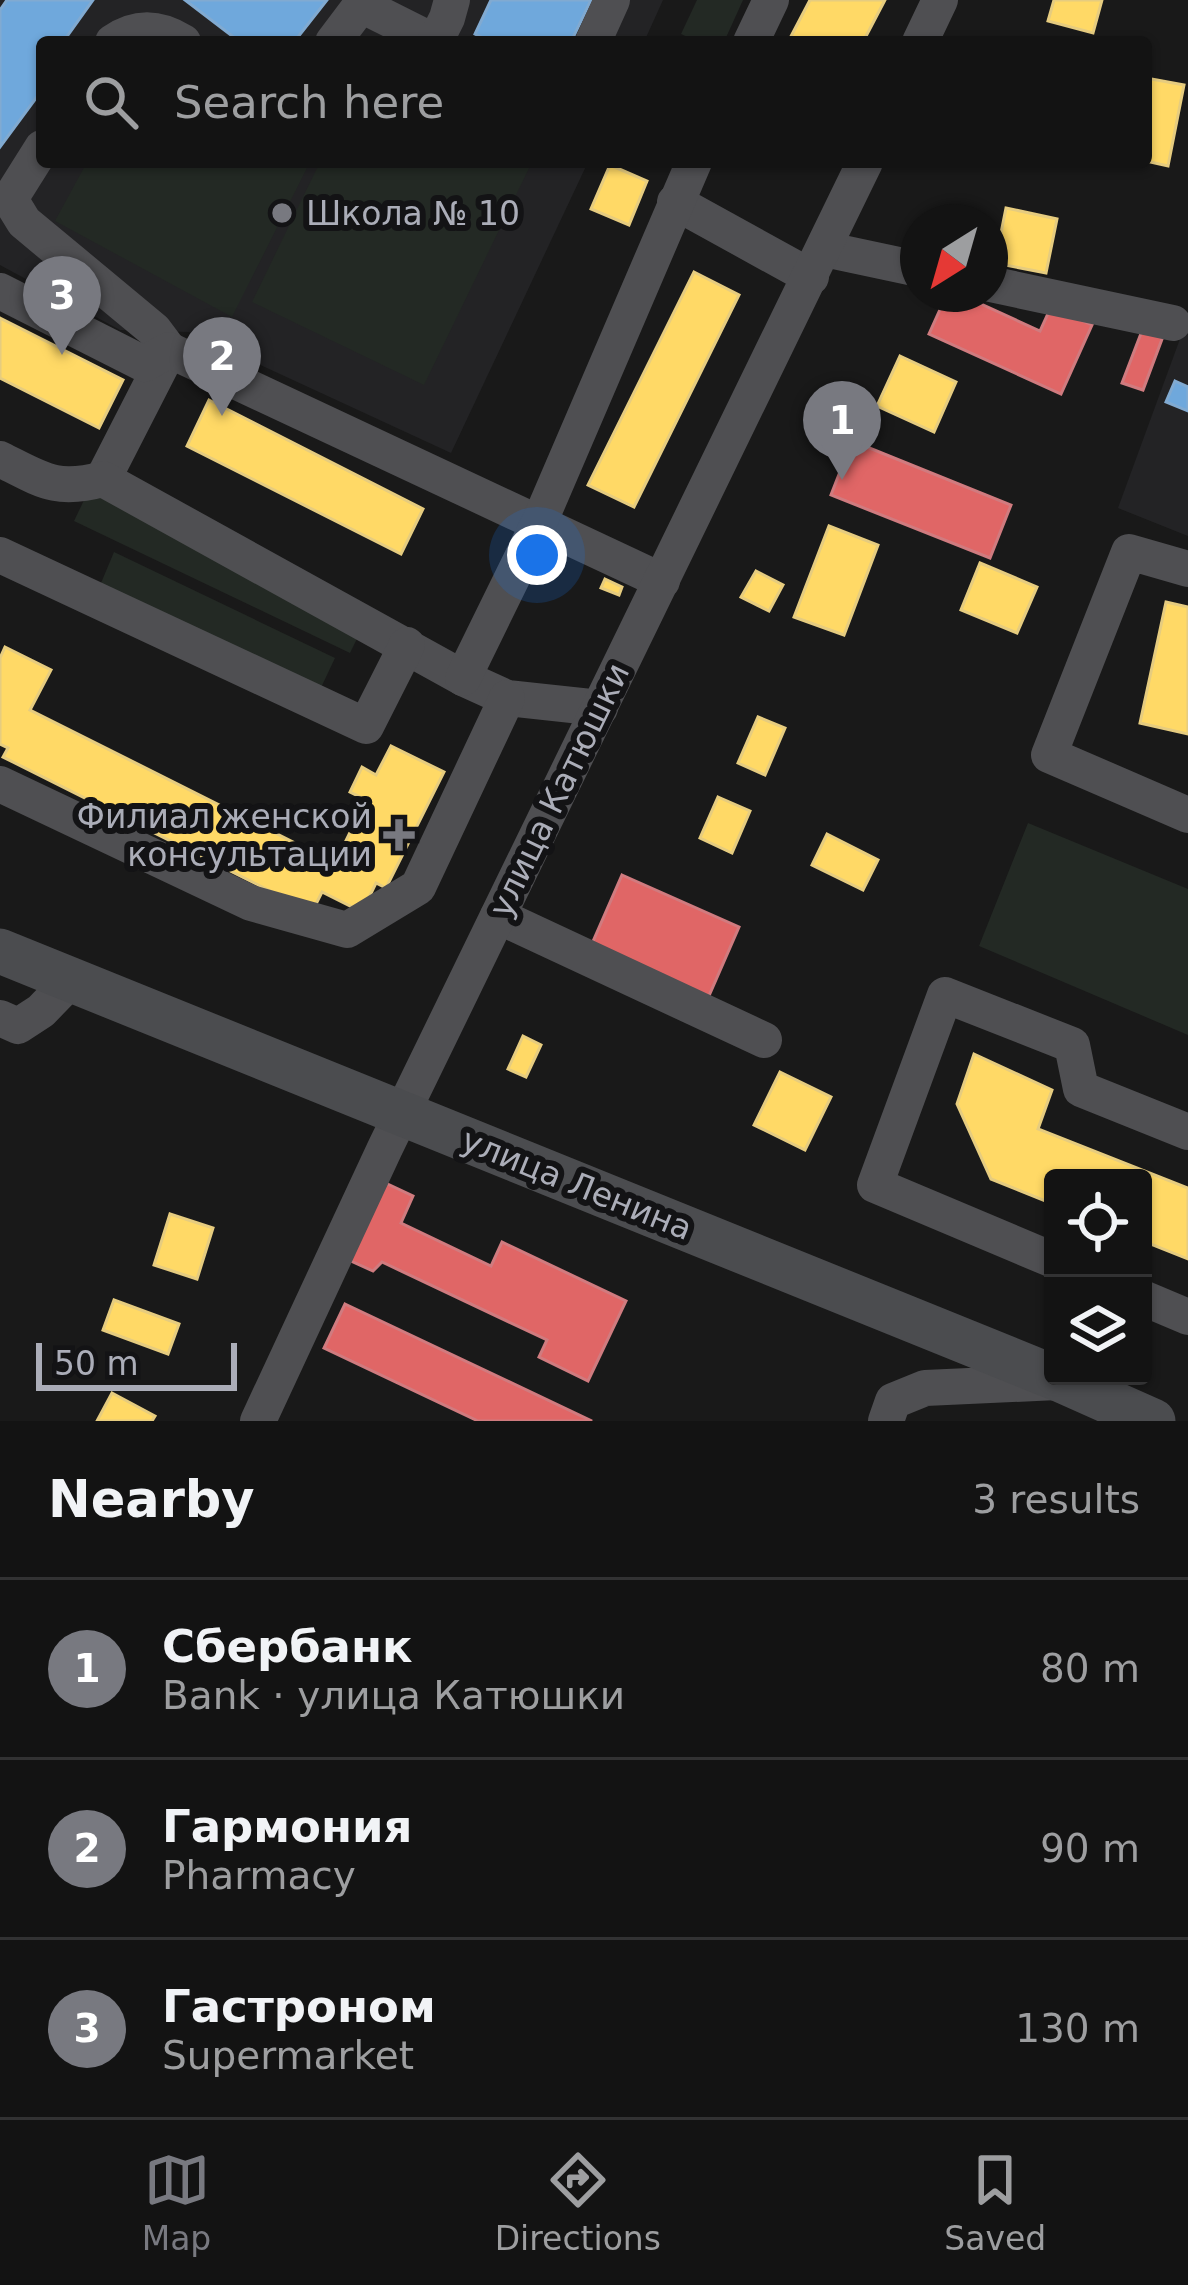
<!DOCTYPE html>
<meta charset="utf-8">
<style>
:root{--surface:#131313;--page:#1c1c1c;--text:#f1f3f6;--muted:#9d9ea0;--line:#323233;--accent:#787980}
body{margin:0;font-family:"DejaVu Sans",sans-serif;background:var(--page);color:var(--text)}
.controls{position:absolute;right:36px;bottom:36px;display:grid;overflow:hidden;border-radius:12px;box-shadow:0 3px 9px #0004}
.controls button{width:108px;height:108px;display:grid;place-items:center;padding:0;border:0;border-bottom:3px solid var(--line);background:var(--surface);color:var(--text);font:60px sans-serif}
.compass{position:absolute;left:900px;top:204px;width:108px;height:108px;border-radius:50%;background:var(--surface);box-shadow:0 3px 9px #0004;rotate:217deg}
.scale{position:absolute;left:36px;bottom:30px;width:201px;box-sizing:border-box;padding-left:12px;border:6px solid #abadb8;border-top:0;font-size:33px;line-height:42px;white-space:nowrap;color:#abadb8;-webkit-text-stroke:9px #131315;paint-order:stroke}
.you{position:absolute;left:537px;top:555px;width:42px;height:42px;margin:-30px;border:9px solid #fff;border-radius:50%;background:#1a73e8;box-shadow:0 0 0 18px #1a73e833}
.badge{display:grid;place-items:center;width:78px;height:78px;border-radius:50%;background:var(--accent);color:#fff;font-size:39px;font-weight:700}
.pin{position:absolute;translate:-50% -99px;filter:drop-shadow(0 3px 6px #0008)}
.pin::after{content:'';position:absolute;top:63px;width:42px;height:36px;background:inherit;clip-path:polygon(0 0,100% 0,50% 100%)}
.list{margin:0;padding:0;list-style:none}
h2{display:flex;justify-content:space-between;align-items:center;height:156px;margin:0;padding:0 48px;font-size:51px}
h2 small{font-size:39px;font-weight:400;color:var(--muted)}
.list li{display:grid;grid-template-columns:78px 1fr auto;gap:36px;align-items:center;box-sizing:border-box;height:180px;padding:0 48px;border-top:3px solid var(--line)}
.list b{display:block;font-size:45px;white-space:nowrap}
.list p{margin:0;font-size:39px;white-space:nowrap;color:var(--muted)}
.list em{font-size:39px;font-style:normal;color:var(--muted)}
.icon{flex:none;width:66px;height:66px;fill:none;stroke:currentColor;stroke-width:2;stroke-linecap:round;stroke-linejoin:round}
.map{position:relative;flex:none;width:1188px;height:1421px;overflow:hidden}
.search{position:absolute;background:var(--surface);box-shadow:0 3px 9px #0004;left:36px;right:36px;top:36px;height:132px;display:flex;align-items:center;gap:30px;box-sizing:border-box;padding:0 42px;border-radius:12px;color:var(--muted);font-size:45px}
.sheet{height:696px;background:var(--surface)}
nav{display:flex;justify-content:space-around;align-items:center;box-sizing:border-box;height:168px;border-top:3px solid var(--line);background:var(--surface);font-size:33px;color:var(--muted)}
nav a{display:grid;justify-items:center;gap:6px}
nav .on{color:var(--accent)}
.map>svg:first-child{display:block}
</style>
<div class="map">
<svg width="1188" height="1421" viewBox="0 0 1188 1421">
<rect width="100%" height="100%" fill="#191919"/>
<g fill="#232325">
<path d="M0,0H663L644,42H42V162H588L451,453L189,332L120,330L0,265Z"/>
<path d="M1188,317V536L1118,508Z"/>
</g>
<g fill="#232924">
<path d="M697,0H743L724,42H698L681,34Z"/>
<path d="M87,162H310L232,317L55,221Z"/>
<path d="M320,162H532L424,385L252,302Z"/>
<path d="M86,496L128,497L370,612L350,653L74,521Z"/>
<path d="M114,552L335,658L309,713L91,607Z"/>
<path d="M1028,823L1188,889V1035L979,946Z"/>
</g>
<g fill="#ffd966" stroke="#e6cc7f" stroke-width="3">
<path d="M810,0H885L863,42H788Z"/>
<path d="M1054,0H1102L1093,33L1048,21Z"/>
<path d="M1146,78L1184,85L1168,166L1146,161Z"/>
<path d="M610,165L647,181L629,225L591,209Z"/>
<path d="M1006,208L1057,219L1046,273L995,263Z"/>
<path d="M694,272L739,295L634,507L588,485Z"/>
<path d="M0,318L123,380L99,428L0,378Z"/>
<path d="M900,356L956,382L934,432L877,406Z"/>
<path d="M209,400L423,509L401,554L187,446Z"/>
<path d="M829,526L878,545L844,635L794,617Z"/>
<path d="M980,563L1037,587L1017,633L961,610Z"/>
<path d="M756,571L783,585L769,611L741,597Z"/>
<path d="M605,579L622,587L619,595L601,588Z"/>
<path d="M1166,602L1188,607V734L1140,723Z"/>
<path d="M5,647L51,670L30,710L335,863L366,800L350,792L362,767L376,775L391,746L444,772L386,888L376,883L362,912L322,892L312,912L3,757L8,748L0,744V658Z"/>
<path d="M758,717L785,728L765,775L738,763Z"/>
<path d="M718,797L750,811L732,853L700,838Z"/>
<path d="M827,834L878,860L863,890L812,865Z"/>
<path d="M523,1036L541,1045L526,1077L508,1069Z"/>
<path d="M974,1054L1052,1090L1038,1129L1188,1188V1259L1143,1241V1178H1053V1204L991,1179L957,1104Z"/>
<path d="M780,1072L831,1097L805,1150L754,1125Z"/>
<path d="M170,1214L213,1228L197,1279L154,1265Z"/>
<path d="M114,1300L179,1324L168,1354L103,1330Z"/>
<path d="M112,1393L155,1416L152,1421H97Z"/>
</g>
<g fill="#e06666" stroke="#d07b7f" stroke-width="3">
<path d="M947,294H959L1040,331L1051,307L1092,325L1061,394L929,334Z"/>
<path d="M1145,323L1165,331L1143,390L1122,383Z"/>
<path d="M852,441L1011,505L990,558L831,495Z"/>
<path d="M622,875L739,927L708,998L591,946Z"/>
<path d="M377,1179L413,1196L401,1223L491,1266L502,1242L626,1301L588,1381L539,1357L547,1340L382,1262L373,1271L340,1256Z"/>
<path d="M345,1304L592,1421H478L324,1348Z"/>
</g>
<g fill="#6fa8dc" stroke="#81aad1" stroke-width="3">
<path d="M7,0H93L63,42H42V90L0,147V10Z"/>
<path d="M185,0H327L294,42H240Z"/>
<path d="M491,0H591L571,42H491L475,34Z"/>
<path d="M1175,381L1188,387V411L1166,402Z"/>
</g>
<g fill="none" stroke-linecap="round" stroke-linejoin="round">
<g stroke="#4f4f52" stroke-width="36">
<path d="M113,42C136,26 159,27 183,42"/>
<path d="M333,42L361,5L435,42"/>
<path d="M435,42L447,18L452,0"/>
<path d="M593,42L612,0"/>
<path d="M751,42L771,0"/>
<path d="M920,42L940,0"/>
<path d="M42,148L10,199L24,222L154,330L169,350L103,479"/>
<path d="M675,202L811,277"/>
<path d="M824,249L918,269"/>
<path d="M990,284L1173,323"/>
<path d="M0,291L144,364L169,350L662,581"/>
<path d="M0,459C42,480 56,492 103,479L463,678L507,698L600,708"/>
<path d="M0,555L366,726L407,645"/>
<path d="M1188,569L1129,552L1049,755L1188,815"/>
<path d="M463,678L539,523L694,162"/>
<path d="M0,784L251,903L347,930L418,887L507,698"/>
<path d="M498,916L764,1040"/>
<path d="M0,1018L18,1026L41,1011L70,981"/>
<path d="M1053,1260L875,1185L945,995L1072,1045L1081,1089L1188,1132"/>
<path d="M1143,1298L1188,1317"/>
<path d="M258,1421L385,1148L865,162"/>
<path d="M886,1421L893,1401L925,1388L1057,1382"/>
</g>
<path stroke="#4b4c4f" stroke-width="45" d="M0,951L1063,1381L1153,1421"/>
</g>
<g fill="#787980" stroke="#131315" stroke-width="4.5">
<circle cx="282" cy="213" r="12"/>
<path d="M393 817h12v12h12v12h-12v12h-12v-12h-12v-12h12z"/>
</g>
<g text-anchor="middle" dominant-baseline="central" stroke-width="12" stroke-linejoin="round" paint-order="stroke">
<g font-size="33" fill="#abadb8" stroke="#131315" text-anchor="start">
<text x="306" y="213">Школа № 10</text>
<text x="372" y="816" text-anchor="end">Филиал женской<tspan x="372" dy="38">консультации</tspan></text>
</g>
<g font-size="33" fill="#abadb8" stroke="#131315">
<text transform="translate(559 790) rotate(-64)">улица Катюшки</text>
<text transform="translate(577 1184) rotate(22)">улица Ленина</text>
</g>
</g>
</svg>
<div class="controls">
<button><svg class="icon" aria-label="locate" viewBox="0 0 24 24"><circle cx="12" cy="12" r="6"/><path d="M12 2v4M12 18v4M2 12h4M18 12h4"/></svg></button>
<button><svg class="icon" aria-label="layers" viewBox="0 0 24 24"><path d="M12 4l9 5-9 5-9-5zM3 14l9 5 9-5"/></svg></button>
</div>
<svg class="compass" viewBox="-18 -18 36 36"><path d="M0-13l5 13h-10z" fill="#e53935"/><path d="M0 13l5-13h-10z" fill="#9d9ea0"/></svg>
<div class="scale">50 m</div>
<div class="you"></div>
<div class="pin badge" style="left:842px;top:480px">1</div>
<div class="pin badge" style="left:222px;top:416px">2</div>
<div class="pin badge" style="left:62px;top:355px">3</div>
<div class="search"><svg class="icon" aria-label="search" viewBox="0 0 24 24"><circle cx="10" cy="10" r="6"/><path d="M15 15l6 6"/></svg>Search here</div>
</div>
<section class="sheet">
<h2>Nearby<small>3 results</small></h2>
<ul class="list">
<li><span class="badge">1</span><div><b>Сбербанк</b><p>Bank · улица Катюшки</p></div><em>80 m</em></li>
<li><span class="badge">2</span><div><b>Гармония</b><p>Pharmacy</p></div><em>90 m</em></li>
<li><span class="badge">3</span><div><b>Гастроном</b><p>Supermarket</p></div><em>130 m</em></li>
</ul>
</section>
<nav>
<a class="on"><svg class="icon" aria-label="map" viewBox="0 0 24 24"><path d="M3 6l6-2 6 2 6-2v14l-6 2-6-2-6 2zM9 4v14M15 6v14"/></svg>Map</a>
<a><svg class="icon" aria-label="directions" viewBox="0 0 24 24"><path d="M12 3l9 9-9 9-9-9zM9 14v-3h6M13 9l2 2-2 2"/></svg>Directions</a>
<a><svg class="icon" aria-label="saved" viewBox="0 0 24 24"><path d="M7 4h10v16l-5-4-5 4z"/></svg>Saved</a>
</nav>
